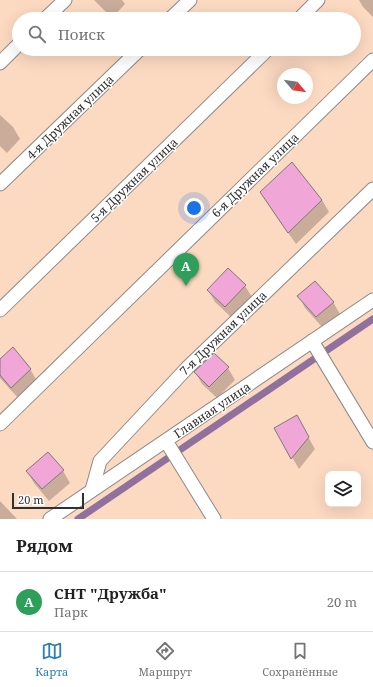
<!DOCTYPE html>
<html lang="ru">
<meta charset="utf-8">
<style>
:root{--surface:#fff;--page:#f6f6f6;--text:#202124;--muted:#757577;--line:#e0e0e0;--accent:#2f80b1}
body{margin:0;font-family:"Noto Serif",serif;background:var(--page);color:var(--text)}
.controls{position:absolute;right:12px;bottom:12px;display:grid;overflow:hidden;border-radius:8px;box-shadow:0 4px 16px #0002}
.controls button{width:36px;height:36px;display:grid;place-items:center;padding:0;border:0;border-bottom:1px solid var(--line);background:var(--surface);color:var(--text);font:20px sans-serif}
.compass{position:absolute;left:277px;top:68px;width:36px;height:36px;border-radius:50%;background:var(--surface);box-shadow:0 4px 16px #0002;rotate:119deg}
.scale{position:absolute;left:12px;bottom:10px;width:72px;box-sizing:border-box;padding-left:4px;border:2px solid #313030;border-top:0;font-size:11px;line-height:14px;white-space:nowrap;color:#313030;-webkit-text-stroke:3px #fff;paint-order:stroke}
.you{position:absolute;left:194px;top:208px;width:14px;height:14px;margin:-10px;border:3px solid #fff;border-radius:50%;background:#1a73e8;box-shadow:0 0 0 6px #1a73e833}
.badge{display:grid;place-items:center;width:26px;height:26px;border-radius:50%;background:var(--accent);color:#fff;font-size:13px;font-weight:700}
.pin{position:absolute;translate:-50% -33px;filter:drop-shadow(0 1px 2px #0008)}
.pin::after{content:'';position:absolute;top:21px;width:14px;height:12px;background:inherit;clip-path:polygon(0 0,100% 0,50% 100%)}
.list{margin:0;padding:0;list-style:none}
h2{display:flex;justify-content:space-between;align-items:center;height:52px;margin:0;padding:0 16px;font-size:17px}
h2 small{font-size:13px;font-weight:400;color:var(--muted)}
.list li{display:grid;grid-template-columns:26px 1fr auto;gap:12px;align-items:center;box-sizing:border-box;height:60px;padding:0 16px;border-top:1px solid var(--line)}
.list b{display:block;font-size:15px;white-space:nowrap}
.list p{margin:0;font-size:13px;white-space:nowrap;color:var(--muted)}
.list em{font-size:13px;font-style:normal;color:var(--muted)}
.icon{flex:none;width:22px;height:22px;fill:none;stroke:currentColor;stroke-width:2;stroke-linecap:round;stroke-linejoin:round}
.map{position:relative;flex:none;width:373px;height:519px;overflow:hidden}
.search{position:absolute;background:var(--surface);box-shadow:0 4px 16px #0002;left:12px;right:12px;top:12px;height:44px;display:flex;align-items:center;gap:10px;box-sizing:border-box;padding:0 14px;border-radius:22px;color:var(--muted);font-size:15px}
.sheet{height:112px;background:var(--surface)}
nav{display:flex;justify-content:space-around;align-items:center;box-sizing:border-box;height:56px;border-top:1px solid var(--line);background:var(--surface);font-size:11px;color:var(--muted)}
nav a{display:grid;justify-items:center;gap:2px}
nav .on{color:var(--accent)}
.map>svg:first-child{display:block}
</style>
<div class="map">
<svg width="373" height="519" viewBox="0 0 373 519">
<rect width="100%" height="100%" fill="#f3efef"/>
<path fill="#fcd9c1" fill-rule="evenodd" d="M0,0H373V519H0ZM19,19H354V49H19ZM283,74H307V98H283ZM328,474H358V504H328Z"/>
<g fill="#0003">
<path d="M94,0H122L125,4L112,18Z"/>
<path d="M359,0H373V17L363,7Z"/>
<path d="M0,115L13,127L20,139L7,153L0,146Z"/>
<path d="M261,192L322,200L329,212L296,244L268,204Z"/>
<path d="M245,286L252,297L232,318L215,302L208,290Z"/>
<path d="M299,296L333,302L340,314L323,328L305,308Z"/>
<path d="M0,360L30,369L37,381L19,399L0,378Z"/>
<path d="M228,368L235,380L217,398L202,384L195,372Z"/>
<path d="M275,428H303L315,449L299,469Z"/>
<path d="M48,453L63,471L70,483L49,501L34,483L27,471Z"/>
<path d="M0,501L17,519H0Z"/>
</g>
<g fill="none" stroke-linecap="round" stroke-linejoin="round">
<path stroke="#90709d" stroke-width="7" d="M78,519L373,319"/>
</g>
<g fill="#f0a7d7" stroke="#7c797b">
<path d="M292,162L322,200L288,233L260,192Z"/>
<path d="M228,268L246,285L225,307L207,290Z"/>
<path d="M315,281L334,302L316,317L297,296Z"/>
<path d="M13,347L31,369L11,388L0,375V359Z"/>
<path d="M214,353L229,367L209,387L194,372Z"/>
<path d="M297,415L309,437L291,459L274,428Z"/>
<path d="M48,452L64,470L42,489L26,471Z"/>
</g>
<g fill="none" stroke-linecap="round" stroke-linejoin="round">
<defs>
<g id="lane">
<path d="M45,19L65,0"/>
<path d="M170,19L190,0"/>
<path d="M299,19L318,0"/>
<path d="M0,63L19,44"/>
<path d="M0,184L140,49"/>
<path d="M0,310L268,49"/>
<path d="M312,341L373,442"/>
<path d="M0,424L373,60"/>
<path d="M166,441L214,519"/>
<path d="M92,490L100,461L187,368L211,345L373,189"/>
<path d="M50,519L373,300"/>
</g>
</defs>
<use href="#lane" stroke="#8d8a8a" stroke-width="15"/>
<use href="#lane" stroke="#fff" stroke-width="13"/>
</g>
<g text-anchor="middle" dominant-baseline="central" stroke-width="3" stroke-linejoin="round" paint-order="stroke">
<g font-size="12" fill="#313030" stroke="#fff">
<text transform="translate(70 117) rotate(-44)">4-я Дружная улица</text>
<text transform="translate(255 175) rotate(-44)">6-я Дружная улица</text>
<text transform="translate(134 180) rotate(-44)">5-я Дружная улица</text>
<text transform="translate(223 333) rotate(-44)">7-я Дружная улица</text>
<text transform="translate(212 410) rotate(-34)">Главная улица</text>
</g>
</g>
</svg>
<div class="controls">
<button><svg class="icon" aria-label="layers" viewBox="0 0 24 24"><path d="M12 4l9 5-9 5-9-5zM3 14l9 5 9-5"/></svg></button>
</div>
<svg class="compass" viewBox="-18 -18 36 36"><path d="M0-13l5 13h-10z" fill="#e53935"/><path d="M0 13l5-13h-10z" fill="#757577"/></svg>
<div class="scale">20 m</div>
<div class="you"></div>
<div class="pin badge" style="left:186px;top:286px;background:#2e9e5b">A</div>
<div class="search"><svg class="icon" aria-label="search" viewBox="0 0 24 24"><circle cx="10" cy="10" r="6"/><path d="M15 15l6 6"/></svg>Поиск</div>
</div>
<section class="sheet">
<h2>Рядом<small></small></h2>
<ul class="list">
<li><span class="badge" style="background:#2e9e5b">A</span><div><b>СНТ &quot;Дружба&quot;</b><p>Парк</p></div><em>20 m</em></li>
</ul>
</section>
<nav>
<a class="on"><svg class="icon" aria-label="map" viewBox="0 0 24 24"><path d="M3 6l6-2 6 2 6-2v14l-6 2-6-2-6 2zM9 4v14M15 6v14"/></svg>Карта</a>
<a><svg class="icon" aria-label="directions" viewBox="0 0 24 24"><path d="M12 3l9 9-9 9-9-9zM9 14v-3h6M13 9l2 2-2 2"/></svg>Маршрут</a>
<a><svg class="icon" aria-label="saved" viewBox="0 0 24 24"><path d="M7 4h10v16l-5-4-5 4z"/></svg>Сохранённые</a>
</nav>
